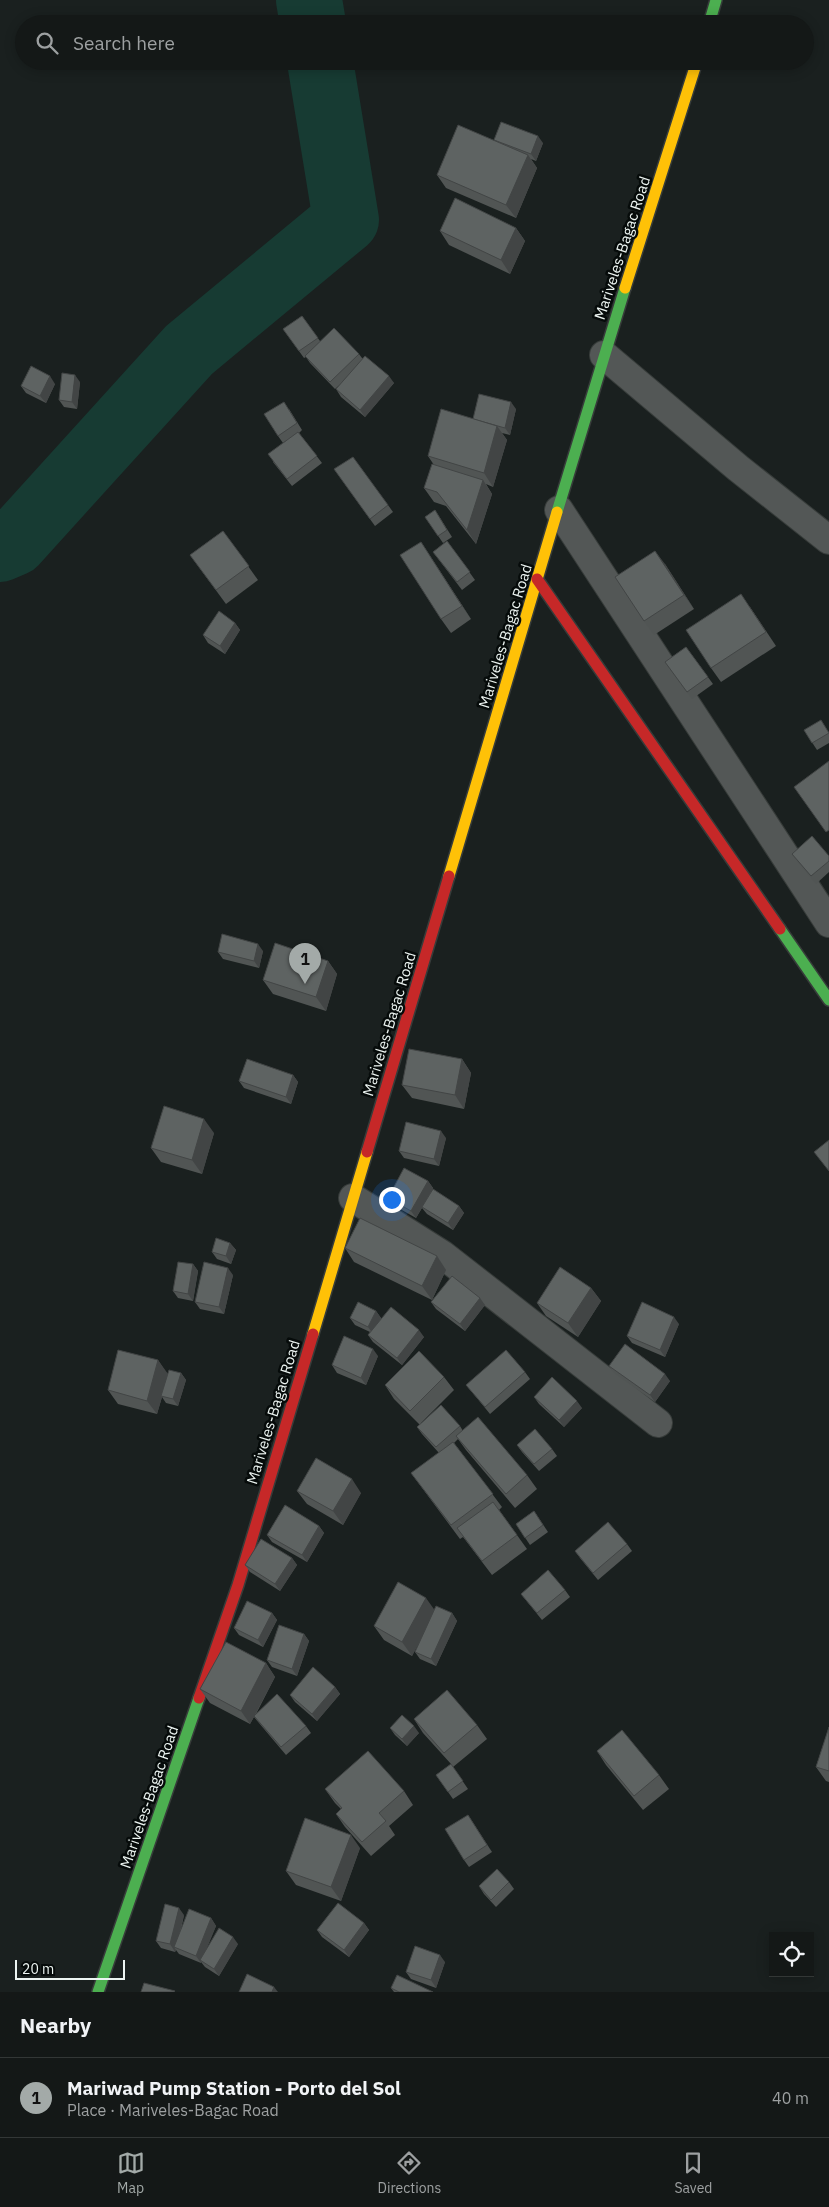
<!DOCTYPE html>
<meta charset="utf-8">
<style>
:root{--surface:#141817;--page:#212524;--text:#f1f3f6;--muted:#9da0a1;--line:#333736;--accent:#a3aaa8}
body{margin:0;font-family:"IBM Plex Sans",sans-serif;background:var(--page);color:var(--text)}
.controls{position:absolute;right:15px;bottom:15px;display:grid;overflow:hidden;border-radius:0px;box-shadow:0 2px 12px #0003}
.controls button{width:45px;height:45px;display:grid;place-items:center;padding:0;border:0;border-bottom:1px solid var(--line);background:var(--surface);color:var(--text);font:25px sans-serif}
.scale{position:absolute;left:15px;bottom:12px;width:110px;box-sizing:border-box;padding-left:5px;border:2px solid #edf5f2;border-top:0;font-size:14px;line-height:18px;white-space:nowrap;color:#edf5f2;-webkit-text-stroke:4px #060b0a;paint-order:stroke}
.you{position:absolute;left:391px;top:1199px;width:18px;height:18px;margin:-12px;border:4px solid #fff;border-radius:50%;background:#1a73e8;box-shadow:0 0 0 8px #1a73e833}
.badge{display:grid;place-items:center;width:32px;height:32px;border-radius:50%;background:var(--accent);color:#111;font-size:16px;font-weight:700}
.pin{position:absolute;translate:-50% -41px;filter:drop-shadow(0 1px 2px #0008)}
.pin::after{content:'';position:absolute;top:26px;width:18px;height:15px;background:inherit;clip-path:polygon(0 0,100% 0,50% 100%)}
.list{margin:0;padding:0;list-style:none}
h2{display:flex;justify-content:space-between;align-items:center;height:65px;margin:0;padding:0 20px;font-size:21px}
h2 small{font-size:16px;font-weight:400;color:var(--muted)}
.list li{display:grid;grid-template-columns:32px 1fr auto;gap:15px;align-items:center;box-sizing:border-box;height:80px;padding:0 20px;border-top:1px solid var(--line)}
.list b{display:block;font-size:19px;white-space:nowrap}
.list p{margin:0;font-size:16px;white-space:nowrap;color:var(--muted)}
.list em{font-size:16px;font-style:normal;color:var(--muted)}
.icon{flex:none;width:28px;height:28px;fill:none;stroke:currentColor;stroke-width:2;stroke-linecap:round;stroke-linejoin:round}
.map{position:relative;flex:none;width:829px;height:1992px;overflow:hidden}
.search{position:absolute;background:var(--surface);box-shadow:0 2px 12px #0003;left:15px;right:15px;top:15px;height:55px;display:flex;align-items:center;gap:12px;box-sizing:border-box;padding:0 18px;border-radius:28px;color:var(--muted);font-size:19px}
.sheet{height:145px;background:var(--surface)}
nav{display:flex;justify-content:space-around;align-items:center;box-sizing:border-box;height:70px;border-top:1px solid var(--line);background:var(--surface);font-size:14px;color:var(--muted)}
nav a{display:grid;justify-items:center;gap:2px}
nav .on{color:var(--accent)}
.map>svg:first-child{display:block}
</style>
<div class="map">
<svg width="829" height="1992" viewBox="0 0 829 1992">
<rect width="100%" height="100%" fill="#1a201f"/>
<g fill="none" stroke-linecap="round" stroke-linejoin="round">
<g stroke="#173b33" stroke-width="66">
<path d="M309,0L313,24"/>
<path d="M0,549L14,543L189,350L346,220L320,61"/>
</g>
<defs>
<g id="street">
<path d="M604,355L738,468L829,540"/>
<path d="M559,510L829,923"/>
<path d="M353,1198L443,1255L658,1423"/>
</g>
<g id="fast">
<path d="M709,24L716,0"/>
<path d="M557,512L625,288"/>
<path d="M780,929L829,1000"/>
<path d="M98,1992L199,1698"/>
</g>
<g id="slow">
<path d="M625,288L697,61"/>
<path d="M449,876L557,512"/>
<path d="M313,1334L367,1152"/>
</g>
<g id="jam">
<path d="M537,579L780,929"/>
<path d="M367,1152L449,876"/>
<path d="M199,1698L238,1585L313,1334"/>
</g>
</defs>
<use href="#street" stroke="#373c3a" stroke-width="30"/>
<use href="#fast" stroke="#373c3a" stroke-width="14"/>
<use href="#slow" stroke="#373c3a" stroke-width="14"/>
<use href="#jam" stroke="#373c3a" stroke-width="14"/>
<use href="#street" stroke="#535756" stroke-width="28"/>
<use href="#fast" stroke="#4caf50" stroke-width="11"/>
<use href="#slow" stroke="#ffc107" stroke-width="11"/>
<use href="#jam" stroke="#c62828" stroke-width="11"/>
</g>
<g fill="#515554">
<path d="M495,141L543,143L536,161L531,159L537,168L516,218L446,188L437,175Z"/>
<path d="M516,228L525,241L510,274L449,245L440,231Z"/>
<path d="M302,316L320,341L359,354L362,358L394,383L365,417L341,397L336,389L342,383L335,389L310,363L306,357L304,358L283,329Z"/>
<path d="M80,382L77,409L64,407L59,400Z"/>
<path d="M55,384L46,403L26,393L21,386Z"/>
<path d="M289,409L302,430L299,433L322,463L292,486L273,462L287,440L283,443L278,436Z"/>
<path d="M516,409L510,435L502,433L507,440L493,487L486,484L492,494L476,544L446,506L434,502L424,488L434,465L428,456L473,419Z"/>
<path d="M334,469L388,505L393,512L375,526Z"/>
<path d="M435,510L452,537L443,543L425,517Z"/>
<path d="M223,531L258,580L226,604L190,555Z"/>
<path d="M447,541L475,580L462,590L433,552Z"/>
<path d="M421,542L471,619L451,633L441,619Z"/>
<path d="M665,564L694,609L654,635L644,621Z"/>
<path d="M750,607L776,646L721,682L711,668Z"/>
<path d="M235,623L240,630L225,654L208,643L203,635Z"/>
<path d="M686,647L713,684L692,699L665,662Z"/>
<path d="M804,730L829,732V743L817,750Z"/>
<path d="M792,854L829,856V872L816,884L797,861Z"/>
<path d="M263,951L259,968L223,959L218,952Z"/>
<path d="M328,961L337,974L326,1011L273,994L263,980Z"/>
<path d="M462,1059L471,1073L464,1109L412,1098L402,1085Z"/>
<path d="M293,1075L298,1082L291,1104L244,1088L239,1081Z"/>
<path d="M214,1133L202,1174L161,1162L151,1148Z"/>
<path d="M446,1138L439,1166L404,1158L399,1151Z"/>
<path d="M428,1181L433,1188L431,1192L459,1206L464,1213L453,1230L427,1214L422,1208L416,1218L393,1205L388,1198Z"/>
<path d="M230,1243L236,1250L231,1264L217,1259L212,1252Z"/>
<path d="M345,1248L437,1256L446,1270L432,1300L354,1262Z"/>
<path d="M193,1264L198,1271L193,1301L178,1298L173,1291Z"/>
<path d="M233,1275L224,1314L200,1309L195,1302Z"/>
<path d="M591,1288L601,1301L578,1337L546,1316L537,1303Z"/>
<path d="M431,1302L485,1305L465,1331L436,1309Z"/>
<path d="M376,1311L381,1318L424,1337L402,1365L373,1342L368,1335L370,1332L355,1325L350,1318Z"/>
<path d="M679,1324L665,1357L632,1343L627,1336Z"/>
<path d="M378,1356L366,1385L337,1373L332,1365Z"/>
<path d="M158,1360L167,1374L181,1373L186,1380L178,1406L166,1403L162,1397L157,1414L118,1404L108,1390Z"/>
<path d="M609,1366L670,1381L655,1402L614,1373Z"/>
<path d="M525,1372L530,1379L490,1414L472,1392L466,1385Z"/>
<path d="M444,1377L454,1390L421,1423L460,1426L463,1431L527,1475L537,1489L515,1508L466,1450L458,1439L454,1443L502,1507L499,1510L527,1549L492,1575L463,1537L460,1539L411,1473L439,1453L422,1434L417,1427L420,1425L394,1399L385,1385Z"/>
<path d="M534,1397L582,1408L564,1427L539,1404Z"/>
<path d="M517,1445L552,1449L557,1456L539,1471L522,1452Z"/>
<path d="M297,1491L361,1493L343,1525L307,1504Z"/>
<path d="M534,1511L548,1532L530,1545L516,1524Z"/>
<path d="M319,1526L324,1533L307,1562L272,1542L267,1535Z"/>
<path d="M627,1544L632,1551L598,1580L580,1558L575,1551Z"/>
<path d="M292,1558L297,1565L280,1591L250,1572L245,1565Z"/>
<path d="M565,1590L570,1597L542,1620L521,1594Z"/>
<path d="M434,1610L452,1613L457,1621L436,1666L420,1659L415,1652L419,1642L412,1656L384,1640L374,1626Z"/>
<path d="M272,1613L277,1620L263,1647L239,1635L234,1628Z"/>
<path d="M304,1634L309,1641L297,1676L272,1667L267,1660Z"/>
<path d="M266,1663L275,1677L256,1714L306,1726L311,1733L286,1755L259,1723L254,1717L250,1724L210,1703L200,1689Z"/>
<path d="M335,1687L340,1694L317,1721L295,1702L290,1695Z"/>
<path d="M414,1719L477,1725L487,1739L453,1767L468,1789L453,1799L436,1775L451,1764L423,1733Z"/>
<path d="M829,1727V1782L826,1781L816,1767Z"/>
<path d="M390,1728L419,1733L407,1746L395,1735Z"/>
<path d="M597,1751L659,1775L669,1789L643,1810L606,1765Z"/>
<path d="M325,1789L404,1791L413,1805L389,1826L395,1835L371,1856L345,1827L336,1814L341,1809L335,1803Z"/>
<path d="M468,1815L492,1852L469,1867L464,1860Z"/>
<path d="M360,1848L341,1901L296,1885L286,1871Z"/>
<path d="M509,1882L514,1889L496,1907L484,1894L479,1886Z"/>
<path d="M184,1915L181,1930L211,1918L216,1926L205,1951L238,1944L219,1976L205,1967L201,1962V1963L179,1954L176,1950L175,1952L161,1948L156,1941Z"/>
<path d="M364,1923L369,1930L349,1957L322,1937L317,1930Z"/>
<path d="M445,1962L436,1988L411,1979L406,1972Z"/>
<path d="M391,1988L433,1992H394Z"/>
</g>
<g fill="#424545">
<path d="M538,136L543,143L536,161L531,154Z"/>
<path d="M528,155L537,168L516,218L506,205Z"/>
<path d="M516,228L525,241L510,274L501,260Z"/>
<path d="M75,375L80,382L77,409L72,402Z"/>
<path d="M50,376L55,384L46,403L40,396Z"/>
<path d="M389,376L394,383L365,417L360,410Z"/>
<path d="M511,402L516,409L510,435L505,428Z"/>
<path d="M497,426L507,440L493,487L484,473Z"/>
<path d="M483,480L492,494L476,544L467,530Z"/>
<path d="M421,542L430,556L471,619L462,606Z"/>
<path d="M655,551L665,564L694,609L684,595Z"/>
<path d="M235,623L240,630L225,654L220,646Z"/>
<path d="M258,944L263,951L259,968L254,961Z"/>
<path d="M328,961L337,974L326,1011L316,997Z"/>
<path d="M462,1059L471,1073L464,1109L455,1095Z"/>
<path d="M293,1075L298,1082L291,1104L286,1097Z"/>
<path d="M204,1119L214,1133L202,1174L192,1160Z"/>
<path d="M441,1131L446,1138L439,1166L434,1159Z"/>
<path d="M428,1181L433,1188L416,1218L411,1211Z"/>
<path d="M459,1206L464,1213L453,1230L448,1223Z"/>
<path d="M230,1243L236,1250L231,1264L226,1256Z"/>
<path d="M437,1256L446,1270L432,1300L422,1286Z"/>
<path d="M193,1264L198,1271L193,1301L188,1294Z"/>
<path d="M228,1268L233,1275L224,1314L219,1307Z"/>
<path d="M591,1288L601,1301L578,1337L568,1323Z"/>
<path d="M480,1298L485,1305L465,1331L460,1324Z"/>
<path d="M376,1311L381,1318L373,1334L368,1327Z"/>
<path d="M674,1317L679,1324L665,1357L660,1350Z"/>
<path d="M419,1330L424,1337L402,1365L397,1358Z"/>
<path d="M373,1349L378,1356L366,1385L361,1378Z"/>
<path d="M158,1360L168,1374L161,1396L162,1397L157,1414L147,1401Z"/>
<path d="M181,1373L186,1380L178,1406L173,1399Z"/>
<path d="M665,1374L670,1381L655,1402L650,1395Z"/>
<path d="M577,1401L582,1408L564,1427L559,1420Z"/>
<path d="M352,1479L361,1493L343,1525L333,1511Z"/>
<path d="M319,1526L324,1533L307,1562L302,1555Z"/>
<path d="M292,1558L297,1565L280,1591L275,1584Z"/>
<path d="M426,1598L436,1612L412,1656L402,1642Z"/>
<path d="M272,1613L277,1620L263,1647L258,1640Z"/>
<path d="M452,1613L457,1621L436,1666L431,1659Z"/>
<path d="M304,1634L309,1641L297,1676L292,1669Z"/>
<path d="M266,1663L275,1677L250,1724L241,1711Z"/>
<path d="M335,1687L340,1694L317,1721L312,1714Z"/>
<path d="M414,1726L419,1733L407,1746L402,1739Z"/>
<path d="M351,1835L360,1848L341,1901L331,1887Z"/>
<path d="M179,1908L184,1915L176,1948L174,1947L176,1950L175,1952L170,1944Z"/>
<path d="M211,1918L216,1926L202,1961L200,1960L201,1962V1963L196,1956Z"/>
<path d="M364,1923L369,1930L349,1957L344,1950Z"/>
<path d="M233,1937L238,1944L219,1976L214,1969Z"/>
<path d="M440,1955L445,1962L436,1988L431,1980Z"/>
<path d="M274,1987L278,1992H272Z"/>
</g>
<g fill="#5e6362" stroke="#424545">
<path d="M501,122L538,136L531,154L494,140Z"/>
<path d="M458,125L528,155L506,205L437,175Z"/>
<path d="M455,198L516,228L501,260L440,231Z"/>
<path d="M302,316L318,338L299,351L283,329Z"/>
<path d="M334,328L359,354L330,382L305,356Z"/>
<path d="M365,356L389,376L360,410L336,389Z"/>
<path d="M31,366L50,376L40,396L21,386Z"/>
<path d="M62,373L75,375L72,402L59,400Z"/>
<path d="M479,394L511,402L505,428L473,419Z"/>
<path d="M284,402L297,423L278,436L264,414Z"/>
<path d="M441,409L497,426L484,473L428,456Z"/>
<path d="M298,432L317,456L287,479L268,454Z"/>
<path d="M353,457L388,505L370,519L334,469Z"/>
<path d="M432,464L483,480L467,530L437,492L424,488Z"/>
<path d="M435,510L447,530L438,536L425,517Z"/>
<path d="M223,531L249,566L216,590L190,555Z"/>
<path d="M447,541L470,572L457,582L433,552Z"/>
<path d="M421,542L462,606L441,619L400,555Z"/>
<path d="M655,551L684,595L644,621L615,577Z"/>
<path d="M741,594L766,632L711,668L686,630Z"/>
<path d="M219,611L235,623L220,646L203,635Z"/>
<path d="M686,647L708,677L687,692L665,662Z"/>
<path d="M821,720L829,733L812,743L804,730Z"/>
<path d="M829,761V830L826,832L794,787Z"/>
<path d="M812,836L829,856V861L811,876L792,854Z"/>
<path d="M222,934L258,944L254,961L218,952Z"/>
<path d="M275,943L328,961L316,997L263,980Z"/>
<path d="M409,1049L462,1059L455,1095L402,1085Z"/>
<path d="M247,1059L293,1075L286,1097L239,1081Z"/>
<path d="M164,1106L204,1119L192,1160L151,1148Z"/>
<path d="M406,1122L441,1131L434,1159L399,1151Z"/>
<path d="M829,1140V1171L814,1152Z"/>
<path d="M404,1168L428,1181L411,1211L388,1198Z"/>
<path d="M433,1189L459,1206L448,1223L422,1207Z"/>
<path d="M360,1218L437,1256L422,1286L345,1248Z"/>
<path d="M216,1238L230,1243L226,1256L212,1252Z"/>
<path d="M178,1262L193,1264L188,1294L173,1291Z"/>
<path d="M204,1262L228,1268L219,1307L195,1302Z"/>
<path d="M560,1267L591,1288L568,1323L537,1303Z"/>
<path d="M452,1276L480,1298L460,1324L431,1302Z"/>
<path d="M358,1302L376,1311L368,1327L350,1318Z"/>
<path d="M642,1302L674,1317L660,1350L627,1336Z"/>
<path d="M391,1307L419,1330L397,1358L368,1335Z"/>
<path d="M344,1336L373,1349L361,1378L332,1365Z"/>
<path d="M625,1344L665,1374L650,1395L609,1366Z"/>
<path d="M118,1350L158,1360L147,1401L108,1390Z"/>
<path d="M506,1350L525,1372L485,1407L466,1385Z"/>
<path d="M419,1351L444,1377L410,1411L385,1385Z"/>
<path d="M169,1370L181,1373L173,1399L161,1396Z"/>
<path d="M552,1377L577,1401L559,1420L534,1397Z"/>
<path d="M441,1405L460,1426L436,1447L417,1427Z"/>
<path d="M478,1417L527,1475L506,1494L456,1436Z"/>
<path d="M535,1429L552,1449L534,1464L517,1445Z"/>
<path d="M453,1442L493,1494L451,1525L411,1473Z"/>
<path d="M316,1458L352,1479L333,1511L297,1491Z"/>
<path d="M493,1502L517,1535L482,1561L457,1528Z"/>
<path d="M285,1505L319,1526L302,1555L267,1535Z"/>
<path d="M534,1511L543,1525L525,1538L516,1524Z"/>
<path d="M608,1522L627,1544L593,1573L575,1551Z"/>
<path d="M261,1539L292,1558L275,1584L245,1565Z"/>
<path d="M548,1570L565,1590L537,1613L521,1594Z"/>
<path d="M398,1582L426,1598L402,1642L374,1626Z"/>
<path d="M247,1601L272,1613L258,1640L234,1628Z"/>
<path d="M436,1606L452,1613L431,1659L415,1652Z"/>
<path d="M279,1625L304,1634L292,1669L267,1660Z"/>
<path d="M226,1642L266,1663L241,1711L200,1689Z"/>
<path d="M313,1667L335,1687L312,1714L290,1695Z"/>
<path d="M447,1690L477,1725L444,1753L414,1719Z"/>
<path d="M277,1694L306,1726L281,1747L254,1716Z"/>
<path d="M402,1715L414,1726L402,1739L390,1728Z"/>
<path d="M829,1727V1771L816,1767Z"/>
<path d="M622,1730L659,1775L634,1796L597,1751Z"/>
<path d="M368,1751L404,1791L379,1813L386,1821L362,1842L336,1814L342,1808L325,1789Z"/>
<path d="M451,1764L463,1781L448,1792L436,1775Z"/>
<path d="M468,1815L487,1845L464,1860L445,1829Z"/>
<path d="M305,1818L351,1835L331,1887L286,1871Z"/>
<path d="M497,1869L509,1882L491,1900L479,1886Z"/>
<path d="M338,1903L364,1923L344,1950L317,1930Z"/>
<path d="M165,1904L179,1908L170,1944L156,1941Z"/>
<path d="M189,1909L211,1918L196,1956L174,1947Z"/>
<path d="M219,1928L233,1937L214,1969L200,1960Z"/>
<path d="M415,1946L440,1955L431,1980L406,1972Z"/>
<path d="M247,1974L274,1987L272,1992H239Z"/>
<path d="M397,1975L433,1992H399L391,1988Z"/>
<path d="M144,1983L175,1991L174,1992H141Z"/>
</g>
<g text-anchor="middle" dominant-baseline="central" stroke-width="5" stroke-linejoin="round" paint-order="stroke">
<g font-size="15" fill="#edf5f2" stroke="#060b0a">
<text transform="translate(622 248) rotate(-72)">Mariveles-Bagac Road</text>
<text transform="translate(505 636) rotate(-73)">Mariveles-Bagac Road</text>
<text transform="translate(389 1024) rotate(-73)">Mariveles-Bagac Road</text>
<text transform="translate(273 1412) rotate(-73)">Mariveles-Bagac Road</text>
<text transform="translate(149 1797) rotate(-71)">Mariveles-Bagac Road</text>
</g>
</g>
</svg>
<div class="controls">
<button><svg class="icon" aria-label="locate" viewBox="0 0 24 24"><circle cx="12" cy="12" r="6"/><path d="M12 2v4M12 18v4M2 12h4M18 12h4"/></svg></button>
</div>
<div class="scale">20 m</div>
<div class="you"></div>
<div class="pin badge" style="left:305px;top:984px">1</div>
<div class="search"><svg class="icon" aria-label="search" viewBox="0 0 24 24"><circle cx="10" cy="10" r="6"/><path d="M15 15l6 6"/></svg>Search here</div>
</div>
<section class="sheet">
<h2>Nearby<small></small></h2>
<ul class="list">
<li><span class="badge">1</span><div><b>Mariwad Pump Station - Porto del Sol</b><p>Place · Mariveles-Bagac Road</p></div><em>40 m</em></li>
</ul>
</section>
<nav>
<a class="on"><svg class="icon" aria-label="map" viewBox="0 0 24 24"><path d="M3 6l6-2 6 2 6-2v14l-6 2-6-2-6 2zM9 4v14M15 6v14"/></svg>Map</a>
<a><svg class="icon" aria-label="directions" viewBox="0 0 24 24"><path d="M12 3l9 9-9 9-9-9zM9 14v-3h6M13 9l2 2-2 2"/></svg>Directions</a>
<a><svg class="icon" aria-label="saved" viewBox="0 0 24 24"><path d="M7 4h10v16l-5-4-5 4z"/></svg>Saved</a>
</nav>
